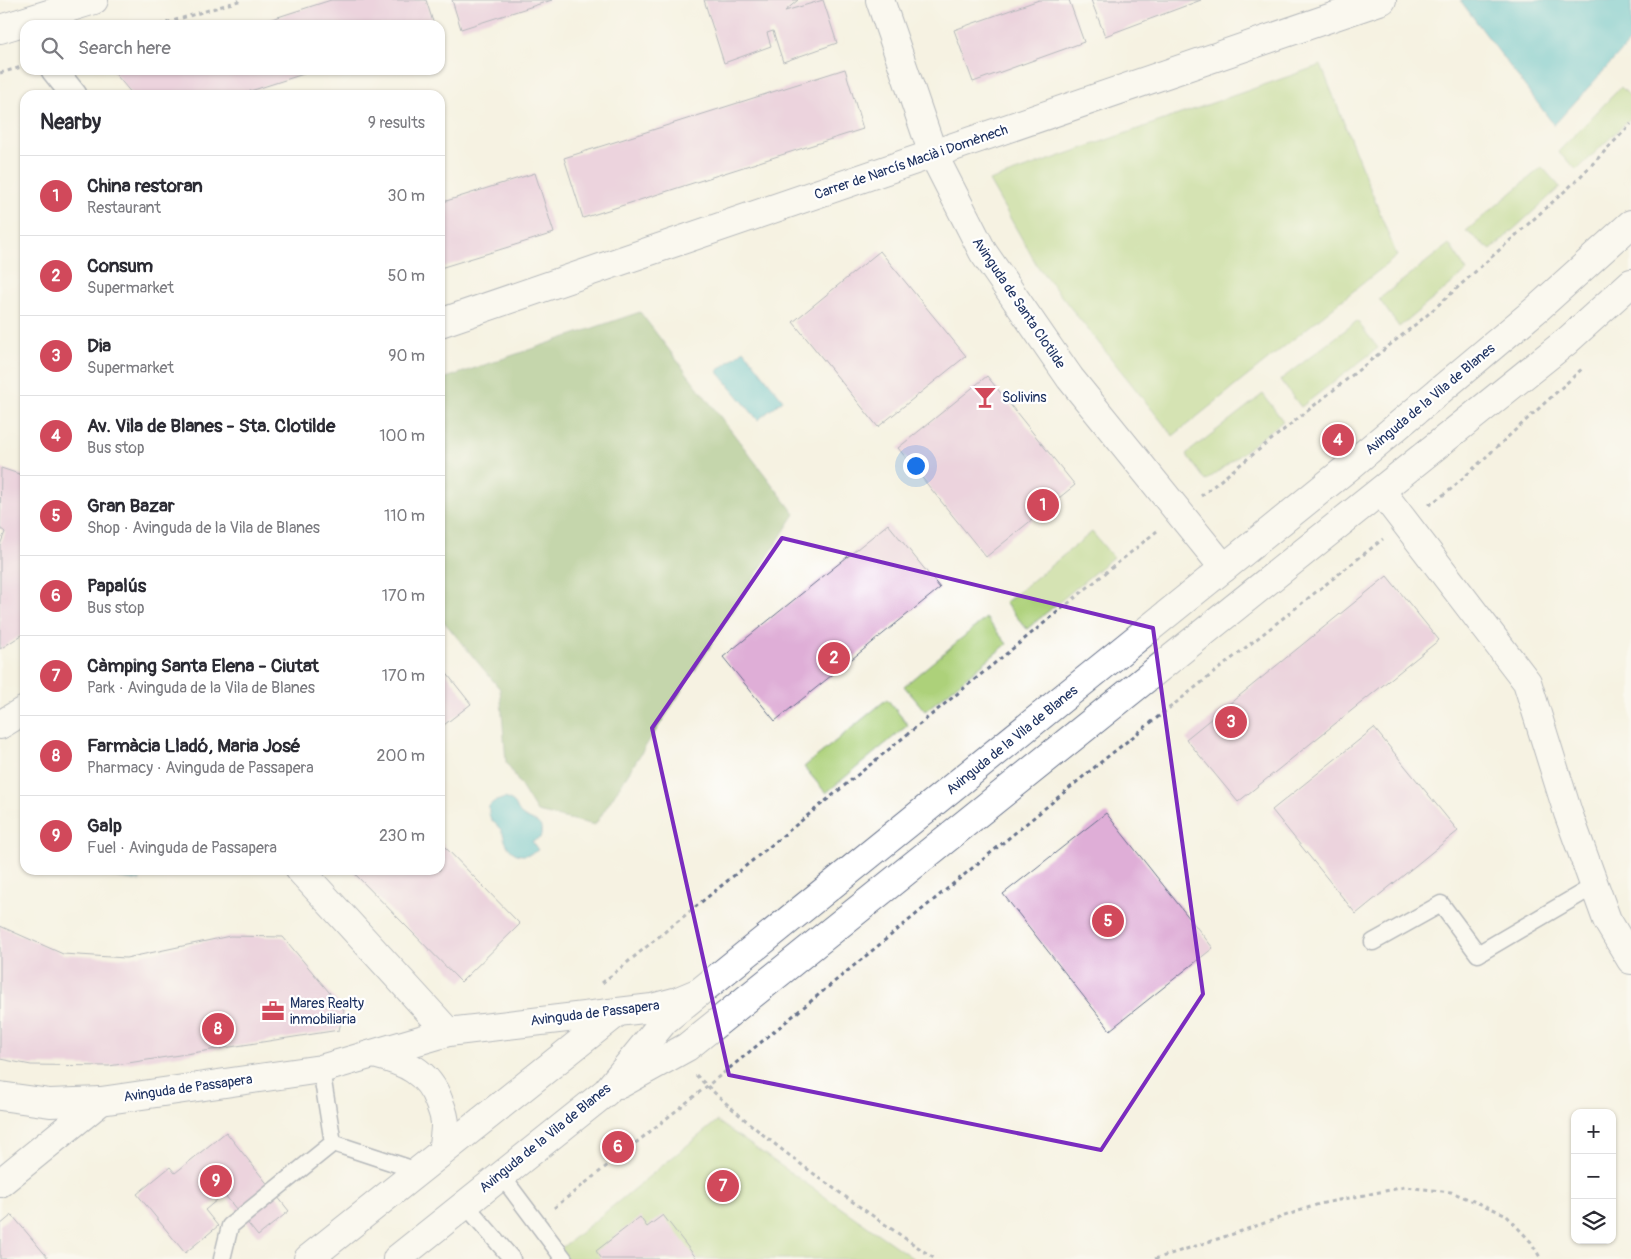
<!DOCTYPE html>
<meta charset="utf-8">
<style>
:root{--surface:#fff;--page:#f7f7f7;--text:#2b2b33;--muted:#7c7c81;--line:#e1e1e2;--accent:#d1495b}
body{margin:0;font-family:Pangolin,sans-serif;background:var(--page);color:var(--text)}
.controls{position:absolute;right:15px;bottom:15px;display:grid;overflow:hidden;border-radius:10px;box-shadow:0 1px 4px #0004}
.controls button{width:45px;height:45px;display:grid;place-items:center;padding:0;border:0;border-bottom:1px solid var(--line);background:var(--surface);color:var(--text);font:25px sans-serif}
.you{position:absolute;left:915px;top:465px;width:18px;height:18px;margin:-12px;border:4px solid #fff;border-radius:50%;background:#1a73e8;box-shadow:0 0 0 8px #1a73e833}
.badge{display:grid;place-items:center;width:32px;height:32px;border-radius:50%;background:var(--accent);color:#fff;font-size:16px;font-weight:700}
.pin{position:absolute;translate:-50% -50%;border:2px solid #fff;box-shadow:0 1px 5px #0006}
.list{margin:0;padding:0;list-style:none}
h2{display:flex;justify-content:space-between;align-items:center;height:65px;margin:0;padding:0 20px;font-size:21px}
h2 small{font-size:16px;font-weight:400;color:var(--muted)}
.list li{display:grid;grid-template-columns:32px 1fr auto;gap:15px;align-items:center;box-sizing:border-box;height:80px;padding:0 20px;border-top:1px solid var(--line)}
.list b{display:block;font-size:19px;white-space:nowrap}
.list p{margin:0;font-size:16px;white-space:nowrap;color:var(--muted)}
.list em{font-size:16px;font-style:normal;color:var(--muted)}
.icon{flex:none;width:28px;height:28px;fill:none;stroke:currentColor;stroke-width:2;stroke-linecap:round;stroke-linejoin:round}
.map{position:relative;flex:none;width:1631px;height:1259px;overflow:hidden}
.search{position:absolute;background:var(--surface);box-shadow:0 1px 4px #0004;left:20px;top:20px;width:425px;height:55px;display:flex;align-items:center;gap:12px;box-sizing:border-box;padding:0 18px;border-radius:15px;color:var(--muted);font-size:19px}
.panel{position:absolute;background:var(--surface);box-shadow:0 1px 4px #0004;left:20px;top:90px;width:425px;height:785px;border-radius:15px}
.map>svg:first-child{display:block}
</style>
<div class="map">
<svg width="1631" height="1259" viewBox="0 0 1631 1259">
<rect width="100%" height="100%" fill="#fff"/>
<filter id="ink" filterUnits="userSpaceOnUse"><feTurbulence type="fractalNoise" baseFrequency=".02" numOctaves="2"/><feDisplacementMap in="SourceGraphic" scale="10" xChannelSelector="R" yChannelSelector="G"/><feConvolveMatrix kernelMatrix="1 2 1 2 8 2 1 2 1" color-interpolation-filters="sRGB"/></filter>
<filter id="wash" filterUnits="userSpaceOnUse"><feTurbulence type="fractalNoise" baseFrequency=".0096" numOctaves="4" result="noise"/><feDisplacementMap in="SourceGraphic" scale="20" xChannelSelector="R" yChannelSelector="G"/><feGaussianBlur stdDeviation="1.12" result="paint"/><feColorMatrix in="noise" values="0 0 0 0 0 0 0 0 0 0 0 0 0 0 0 0 0 1.4 0 .05"/><feComposite in="paint" operator="in"/></filter>
<g filter="url(#wash)">
<rect width="100%" height="100%" fill="#f6f2e2"/>
<g fill="#add17a" stroke="#64806c">
<path d="M1321,65L1397,256L1173,436L1038,267L989,181Z"/>
<path d="M1621,87L1631,97V118L1577,170L1558,152Z"/>
<path d="M1542,167L1560,187L1491,250L1466,231Z"/>
<path d="M1449,244L1467,271L1399,327L1379,299Z"/>
<path d="M1357,321L1378,348L1301,407L1280,380Z"/>
<path d="M1263,394L1283,421L1206,481L1186,454Z"/>
<path d="M1092,532L1113,557L1027,629L1005,603Z"/>
<path d="M986,618L1007,644L925,711L904,686Z"/>
<path d="M887,699L908,725L826,793L804,767Z"/>
<path d="M717,1121L914,1259H548Z"/>
</g>
<path fill="#8ab36a" stroke="#527164" d="M640,312L795,514L595,825L537,812L506,762L500,689L440,617V425L444,423L440,402V380Z"/>
<g fill="#51bec9" stroke="#367694">
<path d="M1460,0H1631V41L1554,125Z"/>
<path d="M744,350L783,400L758,420L717,371Z"/>
<path d="M505,798C520,804 514,808 522,815C532,823 546,820 540,838L532,841L538,850C528,857 514,858 507,845C504,840 504,834 501,830C493,820 488,821 489,806L493,802Z"/>
<path d="M65,870H141L140,881Z"/>
</g>
<g id="blocks">
<g fill="#dfaed7">
<path d="M331,0H426L434,25H253Z"/>
<path d="M452,0H552L461,29Z"/>
<path d="M704,0H798L785,11L823,0L837,43L783,62L773,31L767,33L771,46L724,63Z"/>
<path d="M1039,0H1069L1084,42L973,82L954,30Z"/>
<path d="M1091,0H1201L1105,36Z"/>
<path d="M845,69L863,129L583,218L564,158Z"/>
<path d="M112,70H316L238,95H133Z"/>
<path d="M535,173L554,233L440,268V203Z"/>
<path d="M880,251L966,356L878,427L793,322Z"/>
<path d="M987,376L1075,485L986,557L898,448Z"/>
<path d="M1,468L25,476V633L0,649V545L5,532L0,528Z"/>
<path d="M888,524L940,588L775,721L723,657Z"/>
<path d="M1387,576L1439,640L1238,802L1186,739Z"/>
<path d="M440,665L471,704L440,728Z"/>
<path d="M1374,728L1458,831L1356,914L1272,810Z"/>
<path d="M1106,813L1213,948L1110,1030L1003,894Z"/>
<path d="M440,842L520,924L461,982L351,870H440Z"/>
<path d="M0,926L63,954L126,958L230,936L283,937L344,1010L339,1030L109,1066L31,1065L0,1059Z"/>
<path d="M226,1132L289,1211L258,1236L224,1194L205,1210L218,1226L185,1253L137,1194L170,1167L175,1173Z"/>
<path d="M12,1215L49,1259H0V1225Z"/>
<path d="M663,1215L697,1259H602L596,1251L640,1217L647,1227Z"/>
</g>
</g>
</g>
<g filter="url(#ink)">
<use href="#blocks" fill-opacity="0" stroke="#68738c" stroke-width="1"/>
<g fill="none" stroke-linecap="round" stroke-linejoin="round">
<defs>
<g id="service">
<path d="M1373,942L1441,904L1478,954L1594,886"/>
<path d="M333,1143L418,1171"/>
<path d="M501,1175L564,1259"/>
<path d="M465,1204L512,1259"/>
<path d="M222,1259L230,1226L333,1143L321,1069"/>
</g>
<path id="pedestrian" d="M54,70L74,95"/>
<g id="minor">
<path d="M880,0L933,154L983,252L1070,378L1224,568"/>
<path d="M0,29L94,0"/>
<path d="M440,323L1382,0"/>
<path d="M1381,491L1527,682L1568,813L1607,920L1631,960"/>
<path d="M0,725L25,710"/>
<path d="M300,870L448,1032"/>
<path d="M374,1054C405,1062 428,1071 439,1102C442,1109 445,1118 445,1125C445,1134 443,1143 442,1152"/>
<path d="M0,1096L50,1103L101,1101L321,1069L448,1032L652,1008L678,1001L697,993"/>
<path d="M0,1183L101,1101"/>
<path d="M308,1259L618,1012"/>
</g>
<g id="secondary">
<path d="M620,1084L687,1047L733,1010L1567,341L1631,283"/>
<path d="M397,1259L606,1092L665,1020L1350,466L1538,308L1631,224"/>
</g>
</defs>
<use href="#service" stroke="#68738c" stroke-width="19"/>
<use href="#pedestrian" stroke="#68738c" stroke-width="28"/>
<use href="#minor" stroke="#68738c" stroke-width="30"/>
<use href="#secondary" stroke="#68738c" stroke-width="30"/>
<g stroke="#68738c" stroke-width="3" stroke-dasharray="4 4" stroke-linecap="butt">
<path d="M159,25L242,0"/>
<path d="M0,73L25,66"/>
<path d="M1201,496L1426,316L1576,181L1631,124"/>
<path d="M1429,505L1450,490L1584,367"/>
<path d="M602,983L1157,531"/>
<path d="M696,1075C768,1146 853,1202 935,1259"/>
<path d="M554,1208L731,1067L1101,762L1383,539"/>
<path d="M1155,1259L1233,1234L1319,1204L1405,1187L1451,1192L1505,1214L1531,1242L1541,1259"/>
</g>
<use href="#service" stroke="#fff" stroke-width="16"/>
<use href="#pedestrian" stroke="#fff" stroke-width="25"/>
<use href="#minor" stroke="#fff" stroke-width="28"/>
<use href="#secondary" stroke="#fff" stroke-width="28"/>
</g>
</g>
<path d="M0 0H1631V1259H0ZM782,538L1153,628L1203,994L1101,1150L729,1075L652,728Z" fill="#f6f2e2" fill-opacity=".55" fill-rule="evenodd"/>
<path fill="none" stroke="#7b2cbf" stroke-width="4" stroke-linejoin="round" d="M782,538L1153,628L1203,994L1101,1150L729,1075L652,728Z"/>
<defs>
<symbol id="bar-bare" viewBox="-9 -9 18 18"><path d="M-6-5H6L.8 .8V4.5H3.5V6h-7V4.5H-.8V.8Z" fill="#d1495b" stroke="#fff" stroke-width="2.5" paint-order="stroke"/></symbol>
<symbol id="office-bare" viewBox="-9 -9 18 18"><path d="M-6-3h4V-5.5h4V-3h4V5H-6ZM-1-4.5V-3h2v-1.5ZM-6 0V1H6V0Z" fill="#d1495b" stroke="#fff" stroke-width="2.5" paint-order="stroke"/></symbol>
</defs>
<g fill-rule="evenodd">
<use href="#bar-bare" x="969" y="381" width="32" height="32"/>
<use href="#office-bare" x="257" y="995" width="32" height="32"/>
</g>
<g text-anchor="middle" dominant-baseline="central" stroke-width="4.5" stroke-linejoin="round" paint-order="stroke">
<g font-size="14" fill="#1b2f5e" stroke="#fff">
<text transform="translate(911 162) rotate(-19)">Carrer de Narcís Macià i Domènech</text>
<text transform="translate(1019 303) rotate(56)">Avinguda de Santa Clotilde</text>
<text transform="translate(1430 399) rotate(-40)">Avinguda de la Vila de Blanes</text>
<text transform="translate(1012 740) rotate(-39)">Avinguda de la Vila de Blanes</text>
<text transform="translate(595 1013) rotate(-7)">Avinguda de Passapera</text>
<text transform="translate(188 1088) rotate(-8)">Avinguda de Passapera</text>
<text transform="translate(545 1138) rotate(-39)">Avinguda de la Vila de Blanes</text>
</g>
<g font-size="14" fill="#1b2f5e" stroke="#fff" text-anchor="start">
<text x="1002" y="397">Solivins</text>
<text x="290" y="1003">Mares Realty<tspan x="290" dy="16">inmobiliaria</tspan></text>
</g>
</g>
</svg>
<div class="controls">
<button>+</button>
<button>−</button>
<button><svg class="icon" aria-label="layers" viewBox="0 0 24 24"><path d="M12 4l9 5-9 5-9-5zM3 14l9 5 9-5"/></svg></button>
</div>
<div class="you"></div>
<div class="pin badge" style="left:1043px;top:505px">1</div>
<div class="pin badge" style="left:834px;top:658px">2</div>
<div class="pin badge" style="left:1231px;top:722px">3</div>
<div class="pin badge" style="left:1338px;top:440px">4</div>
<div class="pin badge" style="left:1108px;top:921px">5</div>
<div class="pin badge" style="left:618px;top:1147px">6</div>
<div class="pin badge" style="left:723px;top:1186px">7</div>
<div class="pin badge" style="left:218px;top:1029px">8</div>
<div class="pin badge" style="left:216px;top:1181px">9</div>
<div class="search"><svg class="icon" aria-label="search" viewBox="0 0 24 24"><circle cx="10" cy="10" r="6"/><path d="M15 15l6 6"/></svg>Search here</div>
<section class="panel">
<h2>Nearby<small>9 results</small></h2>
<ul class="list">
<li><span class="badge">1</span><div><b>China restoran</b><p>Restaurant</p></div><em>30 m</em></li>
<li><span class="badge">2</span><div><b>Consum</b><p>Supermarket</p></div><em>50 m</em></li>
<li><span class="badge">3</span><div><b>Dia</b><p>Supermarket</p></div><em>90 m</em></li>
<li><span class="badge">4</span><div><b>Av. Vila de Blanes - Sta. Clotilde</b><p>Bus stop</p></div><em>100 m</em></li>
<li><span class="badge">5</span><div><b>Gran Bazar</b><p>Shop · Avinguda de la Vila de Blanes</p></div><em>110 m</em></li>
<li><span class="badge">6</span><div><b>Papalús</b><p>Bus stop</p></div><em>170 m</em></li>
<li><span class="badge">7</span><div><b>Càmping Santa Elena - Ciutat</b><p>Park · Avinguda de la Vila de Blanes</p></div><em>170 m</em></li>
<li><span class="badge">8</span><div><b>Farmàcia Lladó, Maria José</b><p>Pharmacy · Avinguda de Passapera</p></div><em>200 m</em></li>
<li><span class="badge">9</span><div><b>Galp</b><p>Fuel · Avinguda de Passapera</p></div><em>230 m</em></li>
</ul>
</section>
</div>
